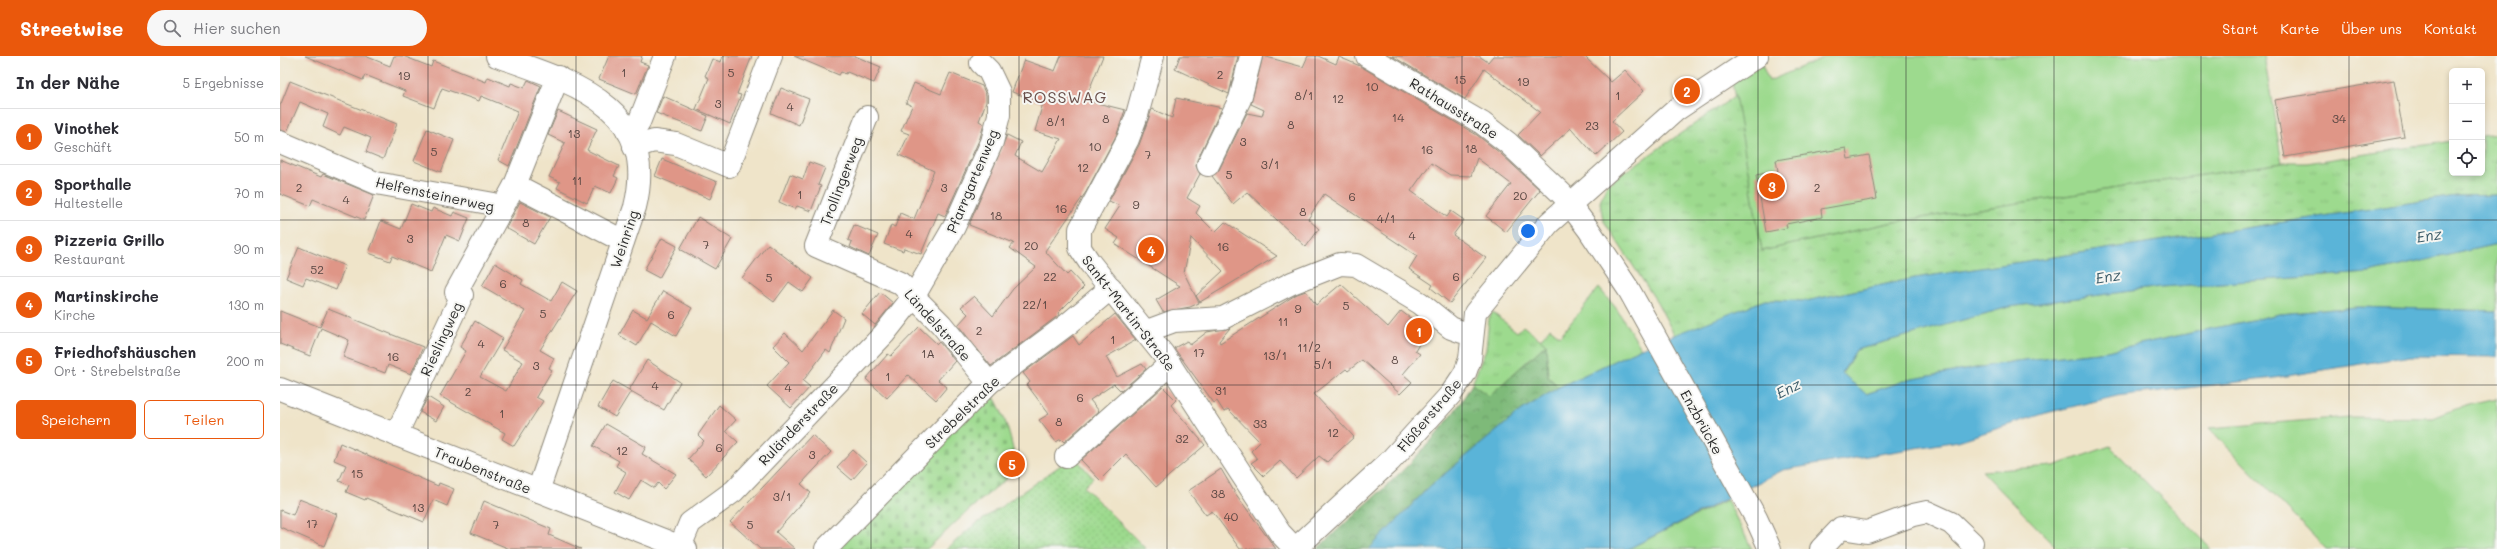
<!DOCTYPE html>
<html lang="de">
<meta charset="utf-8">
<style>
:root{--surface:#fff;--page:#f7f7f7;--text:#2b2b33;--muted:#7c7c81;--line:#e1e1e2;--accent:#ea580c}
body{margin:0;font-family:Mali,sans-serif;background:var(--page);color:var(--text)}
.controls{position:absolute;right:12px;top:12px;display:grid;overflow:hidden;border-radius:6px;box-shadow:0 2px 6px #0003}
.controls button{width:36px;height:36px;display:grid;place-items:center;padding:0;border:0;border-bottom:1px solid var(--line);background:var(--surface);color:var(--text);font:20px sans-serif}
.you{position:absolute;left:1248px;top:175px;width:14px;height:14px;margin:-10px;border:3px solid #fff;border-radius:50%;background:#1a73e8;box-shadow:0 0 0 6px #1a73e833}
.badge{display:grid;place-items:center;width:26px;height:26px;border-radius:50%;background:var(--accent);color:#fff;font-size:13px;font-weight:700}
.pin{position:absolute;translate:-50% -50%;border:2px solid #fff;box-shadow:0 1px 4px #0006}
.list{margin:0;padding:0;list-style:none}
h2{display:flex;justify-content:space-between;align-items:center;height:52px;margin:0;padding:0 16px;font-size:17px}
h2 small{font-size:13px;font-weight:400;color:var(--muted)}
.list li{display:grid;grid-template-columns:26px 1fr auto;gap:12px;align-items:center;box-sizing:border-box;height:56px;padding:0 16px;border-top:1px solid var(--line)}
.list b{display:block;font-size:15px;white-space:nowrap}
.list p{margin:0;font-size:13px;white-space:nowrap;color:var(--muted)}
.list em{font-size:13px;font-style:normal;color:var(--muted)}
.actions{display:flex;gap:8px;padding:12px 16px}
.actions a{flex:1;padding:9px 0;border:1px solid var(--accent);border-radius:6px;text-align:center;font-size:14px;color:var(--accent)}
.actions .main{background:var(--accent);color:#fff}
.icon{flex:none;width:22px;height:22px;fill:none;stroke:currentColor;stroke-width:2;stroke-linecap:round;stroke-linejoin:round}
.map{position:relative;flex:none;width:2217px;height:493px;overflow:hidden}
header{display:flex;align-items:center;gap:24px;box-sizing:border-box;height:56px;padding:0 20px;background:var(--accent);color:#fff}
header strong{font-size:19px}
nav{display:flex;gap:22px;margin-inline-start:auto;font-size:14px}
.search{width:280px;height:36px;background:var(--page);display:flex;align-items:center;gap:10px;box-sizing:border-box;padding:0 14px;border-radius:22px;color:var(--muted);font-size:15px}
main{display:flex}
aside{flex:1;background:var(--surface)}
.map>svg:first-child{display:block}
</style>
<header>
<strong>Streetwise</strong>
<div class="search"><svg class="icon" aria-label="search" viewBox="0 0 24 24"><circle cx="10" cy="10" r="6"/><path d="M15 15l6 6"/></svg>Hier suchen</div>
<nav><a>Start</a><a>Karte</a><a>Über uns</a><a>Kontakt</a></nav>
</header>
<main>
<aside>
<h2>In der Nähe<small>5 Ergebnisse</small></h2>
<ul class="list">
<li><span class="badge">1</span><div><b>Vinothek</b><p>Geschäft</p></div><em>50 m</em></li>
<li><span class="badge">2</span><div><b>Sporthalle</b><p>Haltestelle</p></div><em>70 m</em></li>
<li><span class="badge">3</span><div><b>Pizzeria Grillo</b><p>Restaurant</p></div><em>90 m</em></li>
<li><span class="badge">4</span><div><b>Martinskirche</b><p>Kirche</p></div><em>130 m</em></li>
<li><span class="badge">5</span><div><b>Friedhofshäuschen</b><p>Ort · Strebelstraße</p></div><em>200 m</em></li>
</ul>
<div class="actions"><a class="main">Speichern</a><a>Teilen</a></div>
</aside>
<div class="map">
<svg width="2217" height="493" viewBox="0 0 2217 493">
<defs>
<pattern id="forest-crowns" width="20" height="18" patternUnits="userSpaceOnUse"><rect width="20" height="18" fill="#7eba79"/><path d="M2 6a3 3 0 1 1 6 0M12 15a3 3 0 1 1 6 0" fill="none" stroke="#679763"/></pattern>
<pattern id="cemetery-stones" width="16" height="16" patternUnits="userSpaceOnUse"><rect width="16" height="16" fill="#9dda8e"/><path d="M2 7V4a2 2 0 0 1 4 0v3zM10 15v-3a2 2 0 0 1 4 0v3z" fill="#87bb7b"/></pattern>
<pattern id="park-tufts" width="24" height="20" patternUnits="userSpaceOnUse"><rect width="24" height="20" fill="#9dda8e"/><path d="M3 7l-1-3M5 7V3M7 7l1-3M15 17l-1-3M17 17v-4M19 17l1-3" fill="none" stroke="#87bb7b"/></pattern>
<pattern id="garden-dots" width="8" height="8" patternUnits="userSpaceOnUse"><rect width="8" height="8" fill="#9dda8e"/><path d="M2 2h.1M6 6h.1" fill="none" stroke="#87bb7b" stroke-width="1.8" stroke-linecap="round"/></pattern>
</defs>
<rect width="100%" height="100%" fill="#f6f6f2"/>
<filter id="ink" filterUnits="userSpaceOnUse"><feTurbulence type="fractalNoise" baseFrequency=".025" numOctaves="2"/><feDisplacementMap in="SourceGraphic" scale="8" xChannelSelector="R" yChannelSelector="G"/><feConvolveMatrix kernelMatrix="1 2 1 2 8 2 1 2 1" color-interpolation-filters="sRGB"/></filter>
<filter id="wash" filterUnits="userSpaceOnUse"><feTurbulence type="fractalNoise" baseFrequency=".012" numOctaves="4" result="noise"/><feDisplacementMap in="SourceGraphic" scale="16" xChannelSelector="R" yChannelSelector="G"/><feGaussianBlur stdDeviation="0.9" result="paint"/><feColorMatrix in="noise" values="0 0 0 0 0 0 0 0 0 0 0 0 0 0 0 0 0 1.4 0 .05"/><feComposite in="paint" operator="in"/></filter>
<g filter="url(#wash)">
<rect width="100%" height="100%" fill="#efe4c9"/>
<g fill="#9dda8e" stroke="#64825c">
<path d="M1547,0H1984L2002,107L1614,166L1482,195L1452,26L1482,9L1489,25Z"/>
<path d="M2217,188V255L2077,251L2000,258L1827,295L1736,305L1627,324L1586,338L1562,318L1576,294L1729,251L1881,231L2089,217Z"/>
<path d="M1319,232L1336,252L1361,292L1279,331L1268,321L1266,288L1260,284L1270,272L1280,280Z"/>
<path d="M2217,342V493H2046L1929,372L2070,361L2153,362L2186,349Z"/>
<path d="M1830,390L1932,493H1778L1702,415L1774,410Z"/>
<path d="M1447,444L1472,493H1348Z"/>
</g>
<path fill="url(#forest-crowns)" stroke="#547252" d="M1266,288L1268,321L1279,331L1242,354L1150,430L1089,493H1037C1091,442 1155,394 1192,328L1209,340Z"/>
<path fill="url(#cemetery-stones)" stroke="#64825c" d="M710,334C726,359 732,385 737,414L689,454L647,493H555Z"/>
<g fill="url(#park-tufts)" stroke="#64825c">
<path d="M1455,40L1482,195L1614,166L2002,107H2027L2172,85V117H2202V80L2217,78V139L2176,140L1635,222L1526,245L1485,244L1395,280L1377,246L1323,164L1320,146L1326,130L1333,124Z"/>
<path d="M1212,256L1237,276L1243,270L1266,288L1209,340L1192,328L1206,293L1209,263Z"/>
</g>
<path fill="url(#garden-dots)" stroke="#64825c" d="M794,400L813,422L804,431L866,493H667L689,473Z"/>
<path fill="#5ab4d8" stroke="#427082" d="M2217,139V188L2089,217L1881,231L1729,251L1576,294L1562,317L1586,338L1627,324L1736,305L1827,295L2000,258L2077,251L2217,255V301L2131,300L1994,322L1837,340L1766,357L1678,385L1503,414L1348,493H1089L1150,430L1242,354L1279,331L1361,292L1485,244L1526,245L1635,222L2176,140Z"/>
<g id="blocks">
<g fill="#df9687">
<path d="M25,0H85L110,10L114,0H123L151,11L153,5L206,26L208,21L230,30L231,27L244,32L248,24L261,30L229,110L218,104L238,55L201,40L199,45L162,32L154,52L123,40L125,35L85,19L83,24Z"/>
<path d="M329,0H362L360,6L368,9L356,38L319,23Z"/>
<path d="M443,0H472L457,38L461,39L450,68L416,53L429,22L425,20L432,3L441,6Z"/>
<path d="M514,0H575L601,11L594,27L567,16L566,18L561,16L559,19Z"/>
<path d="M781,0H823L805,44L845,54L837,78L806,136L765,195L787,219L790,216L804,231L778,257L779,259L711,310L678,269L688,258L681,251L694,240L713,260L733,233L756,211L730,192L734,187L689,169L727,79L741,86L735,100L762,116L781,83L755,75L763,47L732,36L744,4L775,15Z"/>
<path d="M900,0H958L949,38L895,13Z"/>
<path d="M983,0L1023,11L1028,0H1038L1056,8L1059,1L1080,10L1197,79L1220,97L1260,134L1226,176L1206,160L1231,128L1197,102L1191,120L1170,119L1151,107L1131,135L1167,161L1171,155L1184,164L1173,179L1206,202L1170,247L1151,232L1153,229L1129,213L1137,200L1044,138L1028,163L1039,173L1026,191L967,136L953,148L932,120L939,114L967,57L982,60L984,54L971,48Z"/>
<path d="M1112,0H1199L1208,6L1213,0H1304L1331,26L1345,14L1364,35L1332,65L1342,76L1316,100L1291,72L1260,100L1238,79L1260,56L1204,13L1185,43Z"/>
<path d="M670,17L702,30L706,39V46L699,65L704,68L700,82L665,160L658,157L641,198L624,192L623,195L604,188L611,169L615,171L620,157L634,163L654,115L619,99L629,78L621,75L632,50L626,47L634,27L661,38Z"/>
<path d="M2114,24L2124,81L2005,101L1995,44Z"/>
<path d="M10,25L117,68L103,103L86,96L91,82L64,71L60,79L43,71L48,58L20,46L7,76L0,74V50Z"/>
<path d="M501,32L529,43L519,69L491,57Z"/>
<path d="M383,40L428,60L422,75L376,57Z"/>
<path d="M896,42L942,52L917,104L916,110L920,118L907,142L920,150L916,157L935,176L945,166L997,200L920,246L916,240L943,215L911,182L904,217L919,247L910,251L883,256L876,244L900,230L835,188L839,182L825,173L840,150L829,145L859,89L872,53L892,62Z"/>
<path d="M278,55L317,73L307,94L339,110L334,120L338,122L331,137L315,130L307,147L277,132L280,126L269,121L285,87L268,79Z"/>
<path d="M147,73L174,84L161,116L134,105Z"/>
<path d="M1566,92L1568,103L1589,99L1597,143L1541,153L1542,161L1506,168L1507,172L1486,176L1476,119L1498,115L1496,104Z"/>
<path d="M382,103L437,126L430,143L375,120Z"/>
<path d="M0,104L41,121L43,118L94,139L84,164L33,143L30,150L0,138Z"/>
<path d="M529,106L545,112L538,129L541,130L531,155L517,150L515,153L499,146L510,118L523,123Z"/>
<path d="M240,146L270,161L254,188L226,172Z"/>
<path d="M131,148L151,156L153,152L172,160L174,156L189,162L180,185L166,179L151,216L112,200L110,205L89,197L101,165L121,173Z"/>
<path d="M418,161L452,183L435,213L400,193Z"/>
<path d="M574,169L598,179L589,200L570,191L572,186L568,184Z"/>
<path d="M382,182L397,190L379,222L364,214Z"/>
<path d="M488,188L533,222L523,236L509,226L494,246L462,222Z"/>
<path d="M19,191L65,210L56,234L26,222L23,229L6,222Z"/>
<path d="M215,207L243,224L241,228L271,245L282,226L297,235L260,294L274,302L269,312L272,314L256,341L263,345L234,390L222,383L225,377L160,340L186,295L180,291L195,265L223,282L200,321L226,335L243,306L222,294L245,255L202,230Z"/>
<path d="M1061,228L1108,271L1121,255L1147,275L1135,295L1140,298L1123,318L1132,326L1120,338L1082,304L1068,315L1066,313L1034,338L1074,381L1047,406L1039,400L1016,422L1000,405L984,420L971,407L977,403L971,395L980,386L948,353L944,356L937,345L934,347L894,292L907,285L910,289L927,276L950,272L939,285L940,287L1017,238L1026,235L1036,249Z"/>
<path d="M383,235L412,252L396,280L371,265L357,290L339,279L353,254L367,262Z"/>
<path d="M600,236L613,247L595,269L582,258Z"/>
<path d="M48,253L143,291L131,318L108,309L105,317L63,301L69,284L41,272L30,300L0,288V255L40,271Z"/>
<path d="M553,254L564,262L550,297L546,294L523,325L530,331L511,352L487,330L509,306L493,290L505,277L523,294Z"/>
<path d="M835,258L856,284L826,301L837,321L862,308L866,313L841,335L834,328L810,344L819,355L784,386L781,383L776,386L759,364L769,358L747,329L750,326L743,317L793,280L799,289Z"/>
<path d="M639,271L657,288L659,286L675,305L658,324L667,331L656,344L628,319L607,342L586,323L608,298L611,300Z"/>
<path d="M367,304L400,326L384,354L349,334Z"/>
<path d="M333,325L351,335L335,361L318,351Z"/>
<path d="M883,331L896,344L891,349L925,389L876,431L846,398L820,424L801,404Z"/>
<path d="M148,341L164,351L156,365L140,356Z"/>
<path d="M439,349L456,364L446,375L458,386L426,420L408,403L424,385L418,379Z"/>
<path d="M326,368L366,391L362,398L396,418L384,433L378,427L374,432L361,424L349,444L335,436L346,416L336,410L339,405L313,390Z"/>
<path d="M532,379L551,396L521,428L531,437L496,476L515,493H480L450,466Z"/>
<path d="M60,387L158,430L159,427L174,433L167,450L153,444L144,466L86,442L85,444L66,436L69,429L59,425L66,409L54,404Z"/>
<path d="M573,394L587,407L572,424L557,411Z"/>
<path d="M941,413L955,437L996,493H960L932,455L926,459L908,435Z"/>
<path d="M19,443L57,458L44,490L0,471V454L13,459Z"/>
<path d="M204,445L271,473L269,479L301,493H230L191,477Z"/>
</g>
</g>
</g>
<g filter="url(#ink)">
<use href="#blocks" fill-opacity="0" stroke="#8d887a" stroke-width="1"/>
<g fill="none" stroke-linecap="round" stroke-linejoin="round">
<defs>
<g id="minor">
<path d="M217,0C291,26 380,50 355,151L258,435"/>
<path d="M873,0L857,59L848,83L800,173V192L810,207L883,298L1000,477L1015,493"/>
<path d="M1087,0L1202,67L1228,87L1282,138L1309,174L1349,234L1476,462L1490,493"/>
<path d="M587,61L536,190L620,227L661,268L709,327"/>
<path d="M347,74L358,69L385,0"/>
<path d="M0,86L96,127L214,148L222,152"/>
<path d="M354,91L374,85L396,88L449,110L491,0"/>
<path d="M928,109L960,43L971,0"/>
<path d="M235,129L343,185"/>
<path d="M867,275L894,265L943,262L1012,227L1060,208L1076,209L1140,247L1171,272L1182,276H1192"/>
<path d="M0,333L406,493"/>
<path d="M116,379L182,239L176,236L235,129L278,21"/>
<path d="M786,401L890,308"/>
<path d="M400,491L410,467L454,435L604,278L634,240L674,171L712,86L719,59V36L709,15L701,7"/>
<path d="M546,493L709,327L788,268L831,232"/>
<path d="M1015,493L1110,405L1171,338L1185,317L1190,303L1195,257L1269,167L1396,54L1477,0"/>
<path d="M1541,493L1561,472L1587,476L1633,459L1647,456L1671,467L1692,487"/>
</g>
</defs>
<use href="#minor" stroke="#8d887a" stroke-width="24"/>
<use href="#minor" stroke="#fff" stroke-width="22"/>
</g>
</g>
<path fill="none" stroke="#2b2b2b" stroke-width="1" stroke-opacity="0.55" d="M148,0V493M296,0V493M443,0V493M591,0V493M739,0V493M887,0V493M1035,0V493M1182,0V493M1330,0V493M1478,0V493M1626,0V493M1774,0V493M1921,0V493M2069,0V493M0,164H2217M0,329H2217"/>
<g text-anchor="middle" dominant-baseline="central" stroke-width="4" stroke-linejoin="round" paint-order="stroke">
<g font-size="12" fill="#584642">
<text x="344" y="16">1</text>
<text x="451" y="16">5</text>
<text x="940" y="18">2</text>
<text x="124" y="19">19</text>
<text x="1180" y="23">15</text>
<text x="1243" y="25">19</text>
<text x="1092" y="30">10</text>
<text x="1024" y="39">8/1</text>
<text x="1338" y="39">1</text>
<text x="1058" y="42">12</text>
<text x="438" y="47">3</text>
<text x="510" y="50">4</text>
<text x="1118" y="61">14</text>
<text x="826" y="62">8</text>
<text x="2059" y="62">34</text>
<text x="776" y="65">8/1</text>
<text x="1011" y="68">8</text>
<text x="1312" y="69">23</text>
<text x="294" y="77">13</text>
<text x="963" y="85">3</text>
<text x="815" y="90">10</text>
<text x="1191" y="92">18</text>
<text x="1147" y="93">16</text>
<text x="154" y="95">5</text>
<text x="868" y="98">7</text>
<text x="990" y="108">3/1</text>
<text x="803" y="111">12</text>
<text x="949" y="118">5</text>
<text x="297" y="124">11</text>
<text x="19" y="131">2</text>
<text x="664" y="131">3</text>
<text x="1537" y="131">2</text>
<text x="520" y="138">1</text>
<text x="1240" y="139">20</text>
<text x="1072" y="140">6</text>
<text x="66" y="143">4</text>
<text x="856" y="148">9</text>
<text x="781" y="152">16</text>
<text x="1023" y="155">8</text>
<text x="716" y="159">18</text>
<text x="1106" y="162">4/1</text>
<text x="246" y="166">8</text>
<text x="629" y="177">4</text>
<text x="1132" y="179">4</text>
<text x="130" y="182">3</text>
<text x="426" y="188">7</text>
<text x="751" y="189">20</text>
<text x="943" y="190">16</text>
<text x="37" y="213">52</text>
<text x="770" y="220">22</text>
<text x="1176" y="220">6</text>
<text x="489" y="221">5</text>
<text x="223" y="227">6</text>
<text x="755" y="248">22/1</text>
<text x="1066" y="249">5</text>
<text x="1018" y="252">9</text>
<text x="263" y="257">5</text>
<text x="391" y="258">6</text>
<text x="1003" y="265">11</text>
<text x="699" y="274">2</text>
<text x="833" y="283">1</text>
<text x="201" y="287">4</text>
<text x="1029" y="291">11/2</text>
<text x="919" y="296">17</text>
<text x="648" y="297">1A</text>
<text x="995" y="299">13/1</text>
<text x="113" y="300">16</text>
<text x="1115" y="303">8</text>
<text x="1043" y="308">5/1</text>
<text x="256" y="309">3</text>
<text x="608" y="320">1</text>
<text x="375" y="329">4</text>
<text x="508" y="331">4</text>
<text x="941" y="334">31</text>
<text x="188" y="335">2</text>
<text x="800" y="341">6</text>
<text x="222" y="357">1</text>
<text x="779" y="365">8</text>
<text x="980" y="367">33</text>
<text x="1053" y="376">12</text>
<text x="902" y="382">32</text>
<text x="439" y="391">6</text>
<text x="342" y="394">12</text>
<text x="532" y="398">3</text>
<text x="77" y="417">15</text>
<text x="938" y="437">38</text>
<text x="502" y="440">3/1</text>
<text x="138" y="451">13</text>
<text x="951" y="460">40</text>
<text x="32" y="467">17</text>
<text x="216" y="468">7</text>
<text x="470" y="468">5</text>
</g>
<g font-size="14" fill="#2b2b2b" stroke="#f6f6f2">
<text transform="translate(1174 52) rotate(32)">Rathausstraße</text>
<text transform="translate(561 125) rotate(-69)">Trollingerweg</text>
<text transform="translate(692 125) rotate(-67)">Pfarrgartenweg</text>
<text transform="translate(155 138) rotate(12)">Helfensteinerweg</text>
<text transform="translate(344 183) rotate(-71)">Weinring</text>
<text transform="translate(849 257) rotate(52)">Sankt-Martin-Straße</text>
<text transform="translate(658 269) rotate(48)">Ländelstraße</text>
<text transform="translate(161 283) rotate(-65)">Rieslingweg</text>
<text transform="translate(682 356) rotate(-44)">Strebelstraße</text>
<text transform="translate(1149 359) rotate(-50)">Flößerstraße</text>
<text transform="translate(1422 366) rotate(61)">Enzbrücke</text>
<text transform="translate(518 368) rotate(-46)">Ruländerstraße</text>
<text transform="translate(203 414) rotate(22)">Traubenstraße</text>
</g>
<g font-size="15" font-style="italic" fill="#3b5b68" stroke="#f6f6f2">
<text transform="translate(2149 179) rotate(-10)">Enz</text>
<text transform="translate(1828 220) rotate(-10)">Enz</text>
<text transform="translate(1508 332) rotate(-27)">Enz</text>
</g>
<g font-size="16" letter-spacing="1" fill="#6a504b" stroke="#f6f6f2">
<text x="785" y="40">ROSSWAG</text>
</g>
</g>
</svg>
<div class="controls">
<button>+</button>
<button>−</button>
<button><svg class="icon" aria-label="locate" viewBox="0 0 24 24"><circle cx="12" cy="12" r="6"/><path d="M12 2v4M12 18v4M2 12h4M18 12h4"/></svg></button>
</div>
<div class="you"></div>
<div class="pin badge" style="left:1139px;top:275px">1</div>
<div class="pin badge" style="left:1407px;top:35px">2</div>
<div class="pin badge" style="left:1492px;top:130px">3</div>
<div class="pin badge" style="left:871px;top:194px">4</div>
<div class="pin badge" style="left:732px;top:408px">5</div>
</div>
</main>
